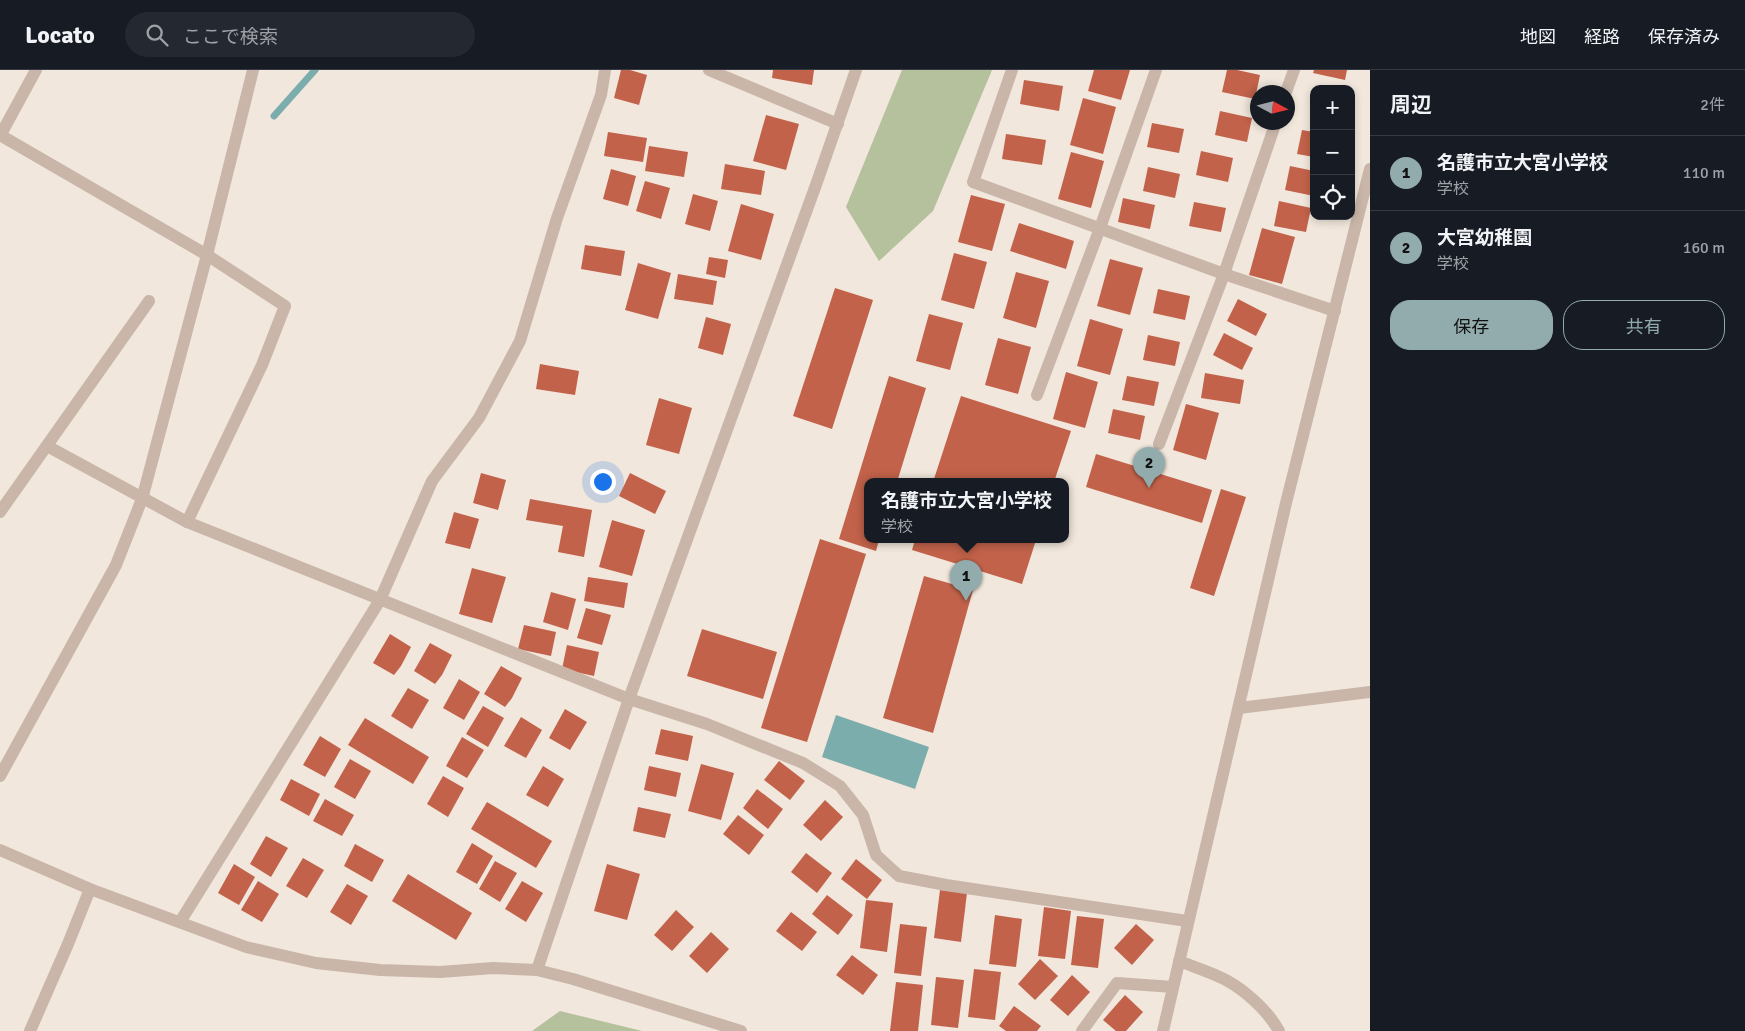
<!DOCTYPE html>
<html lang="ja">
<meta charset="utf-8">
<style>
:root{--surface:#171b24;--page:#242831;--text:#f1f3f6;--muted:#9ea1a6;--line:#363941;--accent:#92acae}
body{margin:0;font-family:Signika,"Noto Sans JP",sans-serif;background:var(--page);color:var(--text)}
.controls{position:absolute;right:15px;top:15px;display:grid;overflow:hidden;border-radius:10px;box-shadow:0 2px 8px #0003}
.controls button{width:45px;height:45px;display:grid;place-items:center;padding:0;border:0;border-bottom:1px solid var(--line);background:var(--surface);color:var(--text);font:25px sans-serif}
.compass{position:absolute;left:1250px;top:15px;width:45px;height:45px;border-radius:50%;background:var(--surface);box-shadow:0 2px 8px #0003;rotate:97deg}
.you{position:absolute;left:602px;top:411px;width:18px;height:18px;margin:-12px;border:4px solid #fff;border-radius:50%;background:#1a73e8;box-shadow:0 0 0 8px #1a73e833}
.badge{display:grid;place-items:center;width:32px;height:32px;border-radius:50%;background:var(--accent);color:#111;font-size:16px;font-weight:700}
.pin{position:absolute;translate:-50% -41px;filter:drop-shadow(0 1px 2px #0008)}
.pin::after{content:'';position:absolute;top:26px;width:18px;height:15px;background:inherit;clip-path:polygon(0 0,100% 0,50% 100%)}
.popup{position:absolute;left:864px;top:408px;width:205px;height:65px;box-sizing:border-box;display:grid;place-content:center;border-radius:10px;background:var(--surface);filter:drop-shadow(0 1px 4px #0005);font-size:16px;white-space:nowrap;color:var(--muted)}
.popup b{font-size:19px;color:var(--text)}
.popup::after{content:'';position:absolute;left:50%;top:100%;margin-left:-10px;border:10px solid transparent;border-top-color:var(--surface)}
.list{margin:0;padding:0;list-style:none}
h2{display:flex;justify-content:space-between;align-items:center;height:65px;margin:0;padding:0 20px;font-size:21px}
h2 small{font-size:16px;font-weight:400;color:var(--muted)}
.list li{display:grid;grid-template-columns:32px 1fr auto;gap:15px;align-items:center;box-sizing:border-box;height:75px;padding:0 20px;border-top:1px solid var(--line)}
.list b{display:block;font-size:19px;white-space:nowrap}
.list p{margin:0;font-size:16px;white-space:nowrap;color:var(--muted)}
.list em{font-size:16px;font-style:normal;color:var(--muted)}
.actions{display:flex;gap:10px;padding:15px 20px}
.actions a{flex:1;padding:11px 0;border:1px solid var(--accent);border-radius:20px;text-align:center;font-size:18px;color:var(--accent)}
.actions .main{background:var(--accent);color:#111}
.icon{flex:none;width:28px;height:28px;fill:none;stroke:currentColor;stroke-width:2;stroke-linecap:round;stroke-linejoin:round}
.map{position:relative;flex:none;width:1370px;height:961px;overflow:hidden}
header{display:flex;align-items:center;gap:30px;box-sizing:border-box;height:70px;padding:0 25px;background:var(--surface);border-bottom:1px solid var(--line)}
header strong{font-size:24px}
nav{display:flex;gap:28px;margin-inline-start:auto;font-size:18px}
.search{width:350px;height:45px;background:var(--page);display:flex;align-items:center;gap:12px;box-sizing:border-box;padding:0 18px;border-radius:28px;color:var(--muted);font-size:19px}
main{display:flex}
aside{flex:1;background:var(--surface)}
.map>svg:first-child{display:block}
</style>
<header>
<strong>Locato</strong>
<div class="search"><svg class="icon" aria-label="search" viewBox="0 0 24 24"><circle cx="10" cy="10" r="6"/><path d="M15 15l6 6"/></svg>ここで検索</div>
<nav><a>地図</a><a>経路</a><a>保存済み</a></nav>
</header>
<main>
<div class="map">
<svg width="1370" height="961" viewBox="0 0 1370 961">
<rect width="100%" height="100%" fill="#f1e7dc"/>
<g fill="#b5c09d">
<path d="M902,0H992L933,141L879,191L846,137Z"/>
<path d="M560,941L642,961H532Z"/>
</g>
<path fill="#7cadad" d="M836,645L929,677L915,719L822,687Z"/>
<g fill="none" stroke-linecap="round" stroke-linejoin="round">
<path stroke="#7cadad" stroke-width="7" d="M274,46L315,0"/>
</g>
<g fill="#c2624a">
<path d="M621,0H630L647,5L639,35L614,28Z"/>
<path d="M773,0H814L812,15L772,8Z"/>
<path d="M1094,0H1130L1121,30L1088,21Z"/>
<path d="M1227,0H1237L1260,5L1255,29L1222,22Z"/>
<path d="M1314,0H1347L1345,10L1313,3Z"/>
<path d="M1024,10L1063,16L1059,41L1020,34Z"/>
<path d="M1083,28L1116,37L1103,84L1070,75Z"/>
<path d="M1220,41L1252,48L1247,72L1215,65Z"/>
<path d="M766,45L799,54L786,100L753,91Z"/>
<path d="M1152,53L1184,59L1179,83L1147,77Z"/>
<path d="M1302,60L1314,62V87L1297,84Z"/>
<path d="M608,62L647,68L643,92L604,86Z"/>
<path d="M1006,64L1046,70L1042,95L1002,89Z"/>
<path d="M649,76L688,82L684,107L645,101Z"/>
<path d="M1201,81L1233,88L1228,112L1196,105Z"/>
<path d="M1071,82L1104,91L1091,138L1058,129Z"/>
<path d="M725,94L765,101L761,125L721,119Z"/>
<path d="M1290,96L1314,101V126L1285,120Z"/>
<path d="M1148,97L1180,104L1175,128L1143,121Z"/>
<path d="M611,99L636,106L628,136L603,129Z"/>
<path d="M645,111L670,118L661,149L636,141Z"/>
<path d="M693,124L718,131L710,161L685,154Z"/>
<path d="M971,125L1005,134L992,181L958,172Z"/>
<path d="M1123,128L1155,135L1150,159L1118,152Z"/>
<path d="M1279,131L1311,138L1306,162L1274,156Z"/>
<path d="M1194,132L1226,138L1221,162L1189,156Z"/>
<path d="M741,134L774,144L761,190L728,181Z"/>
<path d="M1019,153L1074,171L1066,199L1010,181Z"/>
<path d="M1262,158L1295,167L1282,214L1249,205Z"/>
<path d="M585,175L625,181L621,206L581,199Z"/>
<path d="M954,183L987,192L974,239L941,230Z"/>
<path d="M709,187L728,190L725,208L706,204Z"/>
<path d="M1110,189L1143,198L1130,245L1097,236Z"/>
<path d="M638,193L671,203L658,249L625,240Z"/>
<path d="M1016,202L1049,211L1036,258L1003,248Z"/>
<path d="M678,204L717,211L713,235L674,229Z"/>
<path d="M835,218L873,230L832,359L793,346Z"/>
<path d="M1158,219L1190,226L1185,250L1153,243Z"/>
<path d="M1238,229L1267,244L1256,266L1227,251Z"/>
<path d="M929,244L963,253L950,300L916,291Z"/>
<path d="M706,247L731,254L723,285L698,278Z"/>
<path d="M1090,249L1123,259L1110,305L1077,296Z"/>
<path d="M1224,263L1253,278L1242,300L1213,285Z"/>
<path d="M1148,265L1180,272L1175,296L1143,290Z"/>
<path d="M998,268L1031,277L1018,324L985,315Z"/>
<path d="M540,294L579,301L575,325L536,319Z"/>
<path d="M1066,302L1098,312L1085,358L1053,349Z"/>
<path d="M1205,303L1244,310L1240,334L1201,328Z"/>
<path d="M889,306L926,318L897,412H867V470H879L876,481L839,469Z"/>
<path d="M1127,306L1159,312L1154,336L1122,330Z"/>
<path d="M961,326L1071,361L1054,412H933Z"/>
<path d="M659,328L692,338L679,384L646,375Z"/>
<path d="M1186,334L1219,343L1206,390L1173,380Z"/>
<path d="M1113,339L1145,346L1140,370L1108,363Z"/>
<path d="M1096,384L1212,420L1202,453L1086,417Z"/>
<path d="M481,403L506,410L498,440L473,433Z"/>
<path d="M630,403L666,421L655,444L619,426Z"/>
<path d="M1221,419L1246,427L1214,526L1190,518Z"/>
<path d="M530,429L592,440L584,487L558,482L563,456L526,450Z"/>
<path d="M454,442L479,449L470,479L445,473Z"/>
<path d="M612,450L645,460L632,506L599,497Z"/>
<path d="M820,469L866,484L807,672L761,658Z"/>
<path d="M915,470H1036L1022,514L912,480Z"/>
<path d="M472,498L506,507L492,553L459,544Z"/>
<path d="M924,506L973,520L933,663L883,648Z"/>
<path d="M588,507L628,513L624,538L584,531Z"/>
<path d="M551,522L576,529L568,560L543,552Z"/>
<path d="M586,538L611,545L602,575L577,568Z"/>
<path d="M524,555L556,562L551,586L518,579Z"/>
<path d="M702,559L777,582L763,629L687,606Z"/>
<path d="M390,564L411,577L401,596L394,605L373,593Z"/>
<path d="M430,573L452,585L442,605L435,614L414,601Z"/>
<path d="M567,575L599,582L594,606L562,599Z"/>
<path d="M501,596L522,608L512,628L505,637L484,624Z"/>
<path d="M459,609L480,622L464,650L443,638Z"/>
<path d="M408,618L429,630L412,659L391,646Z"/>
<path d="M483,636L504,648L488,677L466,664Z"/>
<path d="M565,639L587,652L570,680L549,668Z"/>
<path d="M521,647L542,660L526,688L504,676Z"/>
<path d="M365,648L429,687L413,714L348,675Z"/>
<path d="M661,659L693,666L688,691L655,684Z"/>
<path d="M320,666L341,679L325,707L303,695Z"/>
<path d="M462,667L484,680L467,708L446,696Z"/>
<path d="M350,689L371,701L355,729L334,717Z"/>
<path d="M779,691L805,711L790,730L764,710Z"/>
<path d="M701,694L734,703L721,750L688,741Z"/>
<path d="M543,696L564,709L548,737L526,725Z"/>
<path d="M649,696L681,703L676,727L644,720Z"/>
<path d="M443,706L464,718L448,747L427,734Z"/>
<path d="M291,709L320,724L309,746L280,730Z"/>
<path d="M757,719L783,739L768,759L743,738Z"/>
<path d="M325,729L354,745L342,766L313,751Z"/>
<path d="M825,730L843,747L821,771L803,755Z"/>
<path d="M487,732L552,771L536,798L471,759Z"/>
<path d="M638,737L671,744L665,768L633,761Z"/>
<path d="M738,745L764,765L749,785L723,764Z"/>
<path d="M266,766L288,778L271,807L250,794Z"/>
<path d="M472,773L493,786L477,814L456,802Z"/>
<path d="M355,774L384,790L372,812L344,796Z"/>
<path d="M806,783L832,803L817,823L791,802Z"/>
<path d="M303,788L324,800L307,828L286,816Z"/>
<path d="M856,789L882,810L867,829L841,809Z"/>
<path d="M495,791L517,803L500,832L479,819Z"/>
<path d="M234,794L255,807L239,835L218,823Z"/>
<path d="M607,794L640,804L627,850L594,841Z"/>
<path d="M408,804L472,843L456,870L392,831Z"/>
<path d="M258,811L279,824L262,852L241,840Z"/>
<path d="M522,811L543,823L526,852L505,839Z"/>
<path d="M347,814L368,826L351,855L330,842Z"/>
<path d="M940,820L967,823L961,872L934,868Z"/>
<path d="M827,825L853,845L838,865L812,844Z"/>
<path d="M866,830L893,833L887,882L860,878Z"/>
<path d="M1044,837L1071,841L1065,889L1038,886Z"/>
<path d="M676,840L694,857L672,881L654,865Z"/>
<path d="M791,842L817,862L802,881L776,861Z"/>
<path d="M995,845L1022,849L1016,897L989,894Z"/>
<path d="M1077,846L1104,849L1098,898L1071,895Z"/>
<path d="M900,854L927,857L921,906L894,903Z"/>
<path d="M1136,854L1154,870L1132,895L1114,878Z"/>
<path d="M711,862L729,879L707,903L689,886Z"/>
<path d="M852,885L878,905L863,925L836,905Z"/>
<path d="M1040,889L1058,906L1035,930L1018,914Z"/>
<path d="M974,899L1001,902L995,950L968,947Z"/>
<path d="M1072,905L1090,922L1068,946L1050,930Z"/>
<path d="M936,907L964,910L958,958L931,955Z"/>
<path d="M896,912L923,915L918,961H890Z"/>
<path d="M1125,925L1143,942L1126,961H1116L1103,950Z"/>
<path d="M1014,936L1041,956L1037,961H1006L999,956Z"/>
</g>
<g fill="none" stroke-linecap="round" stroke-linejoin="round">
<g stroke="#c9b6a9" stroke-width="12">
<path d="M709,0L838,54"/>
<path d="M1012,0L973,112L1224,204L1335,241"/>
<path d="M1286,22L1294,0"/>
<path d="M0,65L207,185L285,236L262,295L187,452"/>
<path d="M0,66L36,0"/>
<path d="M1037,325L1100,158L1156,0"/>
<path d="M1159,374L1224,204L1276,52"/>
<path d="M47,376L187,452L629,629L707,654L803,693L840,716L863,745L876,785L899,806L946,815L1187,851"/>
<path d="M0,442L149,231"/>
<path d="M1239,638L1370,622"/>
<path d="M180,852L380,530L432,411L479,348L520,271L557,148L601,25L605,0"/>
<path d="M1179,891C1194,897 1211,902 1226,910C1246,921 1268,941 1279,961"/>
<path d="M30,961L68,874L90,819"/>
<path d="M1082,961L1117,913L1173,917"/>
</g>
<g stroke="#c9b6a9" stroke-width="12">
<path d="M0,706L116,495L142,429L207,185L253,0"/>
<path d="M0,780L90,819L246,877L316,893L380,900L440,902L493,898L537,900L573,909L741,961"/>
<path d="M537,900L629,629L817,112L856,0"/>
<path d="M1163,961L1286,433L1370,99"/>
</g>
</g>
</svg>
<div class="controls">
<button>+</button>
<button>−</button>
<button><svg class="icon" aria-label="locate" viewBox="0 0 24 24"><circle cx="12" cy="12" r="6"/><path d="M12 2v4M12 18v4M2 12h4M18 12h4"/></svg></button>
</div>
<svg class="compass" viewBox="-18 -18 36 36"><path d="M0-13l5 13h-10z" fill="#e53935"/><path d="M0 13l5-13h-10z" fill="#9ea1a6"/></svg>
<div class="you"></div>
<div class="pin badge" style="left:966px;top:531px">1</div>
<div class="popup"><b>名護市立大宮小学校</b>学校</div>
<div class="pin badge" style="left:1149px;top:418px">2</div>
</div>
<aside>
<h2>周辺<small>2件</small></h2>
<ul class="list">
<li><span class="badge">1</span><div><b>名護市立大宮小学校</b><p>学校</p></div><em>110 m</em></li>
<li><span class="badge">2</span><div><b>大宮幼稚園</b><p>学校</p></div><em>160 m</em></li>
</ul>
<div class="actions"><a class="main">保存</a><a>共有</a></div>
</aside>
</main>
